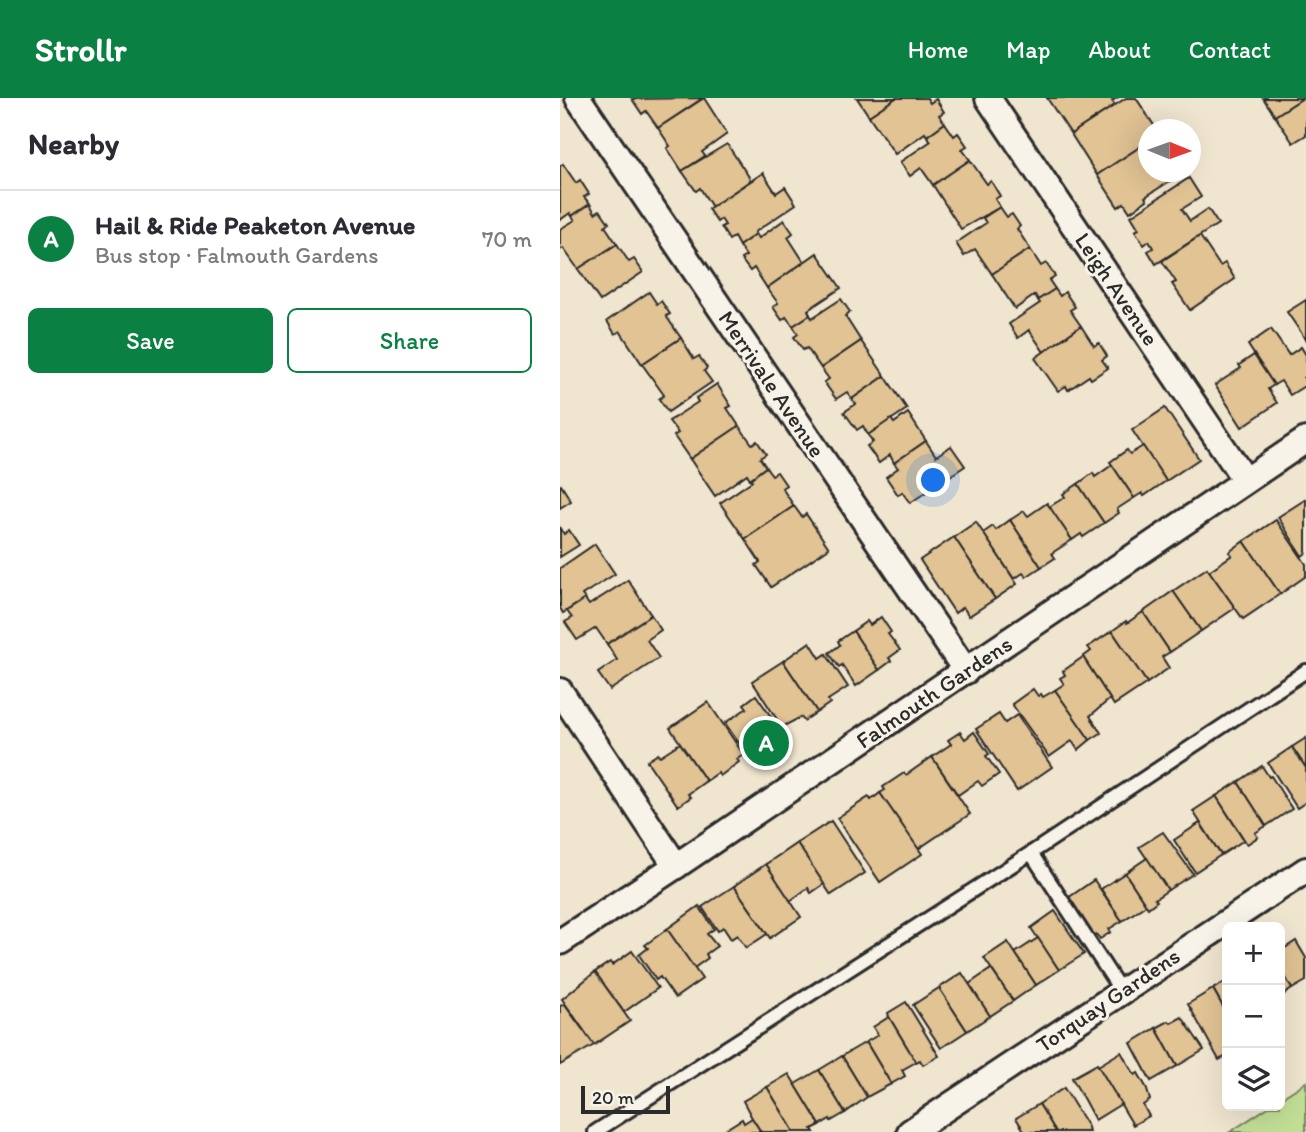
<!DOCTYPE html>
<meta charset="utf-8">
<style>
:root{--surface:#fff;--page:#f2f2f3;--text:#2b2b33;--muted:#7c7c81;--line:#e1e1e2;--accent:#0b8043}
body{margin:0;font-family:Itim,sans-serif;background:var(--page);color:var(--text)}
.controls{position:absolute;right:21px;bottom:21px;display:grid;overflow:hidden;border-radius:10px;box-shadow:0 7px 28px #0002}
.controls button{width:63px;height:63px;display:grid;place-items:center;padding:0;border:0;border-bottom:2px solid var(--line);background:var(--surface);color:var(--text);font:35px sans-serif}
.compass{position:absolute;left:578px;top:21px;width:63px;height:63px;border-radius:50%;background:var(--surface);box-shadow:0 7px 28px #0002;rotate:91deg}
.scale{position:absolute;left:21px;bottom:18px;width:89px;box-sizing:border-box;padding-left:7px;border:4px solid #2b2b2b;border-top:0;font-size:19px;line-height:24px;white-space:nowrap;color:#2b2b2b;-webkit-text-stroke:5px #f7f3e8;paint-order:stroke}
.you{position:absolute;left:374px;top:383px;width:24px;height:24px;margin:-18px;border:5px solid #fff;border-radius:50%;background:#1a73e8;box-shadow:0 0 0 10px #1a73e833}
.badge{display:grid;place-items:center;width:46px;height:46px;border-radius:50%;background:var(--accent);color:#fff;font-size:23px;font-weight:700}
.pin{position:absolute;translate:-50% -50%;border:4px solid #fff;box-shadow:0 2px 7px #0006}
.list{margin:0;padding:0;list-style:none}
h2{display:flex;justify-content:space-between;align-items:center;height:91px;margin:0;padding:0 28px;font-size:30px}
h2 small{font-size:23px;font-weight:400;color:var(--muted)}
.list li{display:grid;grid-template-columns:46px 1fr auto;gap:21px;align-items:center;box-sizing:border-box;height:98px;padding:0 28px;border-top:2px solid var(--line)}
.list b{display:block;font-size:26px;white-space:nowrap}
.list p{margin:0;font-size:23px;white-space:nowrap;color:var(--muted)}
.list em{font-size:23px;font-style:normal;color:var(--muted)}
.actions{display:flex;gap:14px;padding:21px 28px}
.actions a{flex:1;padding:16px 0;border:2px solid var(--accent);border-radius:10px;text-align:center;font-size:24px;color:var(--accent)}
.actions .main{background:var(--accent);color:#fff}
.icon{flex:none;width:38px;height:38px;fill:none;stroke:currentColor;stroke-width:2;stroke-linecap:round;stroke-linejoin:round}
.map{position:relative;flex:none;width:746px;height:1034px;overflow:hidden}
header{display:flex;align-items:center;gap:42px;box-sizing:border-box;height:98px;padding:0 35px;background:var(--accent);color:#fff}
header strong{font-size:33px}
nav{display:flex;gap:38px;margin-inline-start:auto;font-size:24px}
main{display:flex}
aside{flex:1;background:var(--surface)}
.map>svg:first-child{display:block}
</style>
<header>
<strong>Strollr</strong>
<nav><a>Home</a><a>Map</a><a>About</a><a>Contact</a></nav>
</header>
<main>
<aside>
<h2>Nearby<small></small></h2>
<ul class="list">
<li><span class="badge">A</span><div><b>Hail &amp; Ride Peaketon Avenue</b><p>Bus stop · Falmouth Gardens</p></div><em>70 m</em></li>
</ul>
<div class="actions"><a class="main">Save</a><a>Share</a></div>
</aside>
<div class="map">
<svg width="746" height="1034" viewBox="0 0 746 1034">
<rect width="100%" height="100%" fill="#f0e5cf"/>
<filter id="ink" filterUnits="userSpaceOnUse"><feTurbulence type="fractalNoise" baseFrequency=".0143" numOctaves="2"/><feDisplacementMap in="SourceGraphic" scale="14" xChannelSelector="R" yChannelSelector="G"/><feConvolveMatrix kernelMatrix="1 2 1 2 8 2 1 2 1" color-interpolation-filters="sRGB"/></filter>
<g filter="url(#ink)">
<path fill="#c3df96" stroke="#778560" stroke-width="2" d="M746,984V1034H670L710,1008H720V1001Z"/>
<g fill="#e1c394" stroke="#2b2b2b" stroke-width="2">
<path d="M143,0L98,30L86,13L82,16L72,1Z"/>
<path d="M144,0L167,36L142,54L145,58L122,73L107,50L110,48L98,30Z"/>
<path d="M297,0H336L309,18Z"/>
<path d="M336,0H367L370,5L376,1L384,14L379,17L385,25L367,38L365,35L335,56L309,18Z"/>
<path d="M487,0H557L552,3L555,7L511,36Z"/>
<path d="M566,0H576L597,32H589V43L537,77L511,36Z"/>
<path d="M703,0H743L715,18Z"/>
<path d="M743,0H746V37L733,45L715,18Z"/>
<path d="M385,25L394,38L398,35L407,48L402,51L410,62L373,87L361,70L350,78L340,64L371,43L367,38Z"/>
<path d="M589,43V74H624L585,99L587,102L570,114L564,105L558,109L537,77Z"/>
<path d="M167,46L191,82L152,109L140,90L136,93L122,73Z"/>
<path d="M410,62L427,86L431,83L440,98L435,101L440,109L401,131L373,87Z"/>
<path d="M3,66L16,85L20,82L29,96L24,99L30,106L12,118L10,115L0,122V68Z"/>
<path d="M203,75L216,95L225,89L236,106L195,134L196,136L179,148L174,139L169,142L161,129L165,127L161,121L157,124L148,111Z"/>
<path d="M629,80L641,99L622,111L630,123L648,111L658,126L596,166L588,153L593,150L589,143L584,147L575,133L579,131L571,118Z"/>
<path d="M30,106L35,115L40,112L49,125L45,128L57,146L18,171L3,150L0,152V131L15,122L12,118Z"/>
<path d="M440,109L447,119L452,116L460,128L457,131L470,151L432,176L415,151L404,158L396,145L426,125L423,120Z"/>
<path d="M224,122L233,135L228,139L244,164L207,190L194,170L190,173L181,161L186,158L179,148L196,136L199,140Z"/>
<path d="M640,138L660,168L665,165L675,181L630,212L612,186L616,184L602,163Z"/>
<path d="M57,146L69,164L74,161L83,174L40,203L18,171Z"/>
<path d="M470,151L481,168L486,165L495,178L489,182L495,191L478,202L475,197L455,211L432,176Z"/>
<path d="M257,155L281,190L248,212L250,217L233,228L226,219L222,222L213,209L218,205L207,190Z"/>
<path d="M495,191L500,198L505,194L515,209L510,212L521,228L484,254L469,232L458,240L449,226L480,205L478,202Z"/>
<path d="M89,194L97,206L101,203L110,216L106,218L121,240L82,266L60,233L55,236L47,223Z"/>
<path d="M281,201L290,214L285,218L301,243L261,270L247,250L243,252L234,239L238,236L233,228L250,217L252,220Z"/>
<path d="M746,202V242L727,214Z"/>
<path d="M521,228L534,248L539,245L547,258L542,262L548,270L531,281L529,278L508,292L506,288L498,293L475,260Z"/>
<path d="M711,231L729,257L741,249L746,257V278L744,280L746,287L730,297L721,283L714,287L688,247Z"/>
<path d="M121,240L134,261L139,258L147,270L144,273L152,284L108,314L99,301L104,297L82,266Z"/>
<path d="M301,243L325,278L292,301L287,294L276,301L264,284L269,281L261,270Z"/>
<path d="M694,257L714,287L708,291L717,305L682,329L655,287L681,270L679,267Z"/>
<path d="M325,278L347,311L308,337L303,328L297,332L284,314L296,306L292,301Z"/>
<path d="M157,286L171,308L167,310L179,328L130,361L114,338L118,335L109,323L138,304L136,300Z"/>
<path d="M605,310L639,361L606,383L572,332Z"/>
<path d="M348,315L366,343L334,365L330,357L319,365L307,348L313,344L308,337L331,321L334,325Z"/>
<path d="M179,328L192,346L197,343L206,356L200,360L206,369L190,381L187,376L155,398L130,361Z"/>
<path d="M366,343L376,358L391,348L405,368L350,405L342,394L338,397L326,379L338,370L334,365Z"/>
<path d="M583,348L606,383L584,398L582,395L574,400L550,364L567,352L570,356Z"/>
<path d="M552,367L574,400L557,411L559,415L544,425L518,386L533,375L535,379Z"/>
<path d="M206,369L212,377L217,374L226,387L222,390L234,408L185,441L160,405L192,383L190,381Z"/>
<path d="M518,386L544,425L523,439L521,436L512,442L489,409L505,399L503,396Z"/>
<path d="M1,387L11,403L0,410V388Z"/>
<path d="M746,401V455L742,458L718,419Z"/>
<path d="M487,405L512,442L492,455L495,460L481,469L450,422L464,413L468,418Z"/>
<path d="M234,408L242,419L246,416L269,450L211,489L196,467L200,464L185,441Z"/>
<path d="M450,422L481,469L466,479L463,475L454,481L423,435L433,428L436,432Z"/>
<path d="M716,422L746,466V478L720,496L684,443Z"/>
<path d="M416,424L457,486L435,501L394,439Z"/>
<path d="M0,430L4,436L9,432L19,447L0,459Z"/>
<path d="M394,439L435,501L409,518L403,509L395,515L360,462Z"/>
<path d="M684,443L720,496L683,521L649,473L672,457L669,454Z"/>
<path d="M35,446L55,476L22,497L25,501L3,515L0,510V470Z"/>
<path d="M647,470L675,510L641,533L613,493Z"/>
<path d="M68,482L91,517L47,546L36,530L17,542L5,524L12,520L7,513L25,501L29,507Z"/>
<path d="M613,493L641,533L610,554L583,514Z"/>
<path d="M583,514L610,554L602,559L609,570L587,585L552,533L566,523L567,525Z"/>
<path d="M91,517L101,532L87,542L99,560L50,592L38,575L57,562L47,546Z"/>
<path d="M321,519L331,534L328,536L340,552L329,560L331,563L319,572L293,533L307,523L310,527Z"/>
<path d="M293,533L319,572L296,588L282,567L279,569L269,555L280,547L278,543Z"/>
<path d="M552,533L587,585L554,607L523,559L531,553L528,549Z"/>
<path d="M250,544L260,560L266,556L288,589L268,602L270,605L257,614L223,563Z"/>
<path d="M523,559L550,601L530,618L541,635L530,642L495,592L504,586L500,580L505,577L503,573Z"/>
<path d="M223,563L257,614L244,623L241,619L222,629L192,583Z"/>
<path d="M473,591L478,598L481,596L483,599L495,592L530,642L518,652L512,643L489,659L452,606Z"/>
<path d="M196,597L221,633L218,634L221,638L199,653L198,651L188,658L165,625L187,610L184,606Z"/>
<path d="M148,604L184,657L177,661L179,664L160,678L158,675L146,683L110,630Z"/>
<path d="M439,616L445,625L457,617L492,669L457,693L416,631Z"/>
<path d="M400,634L405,641L414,634L429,656L426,658L439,676L422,688L418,683L398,697L372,659L391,646L388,642Z"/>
<path d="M746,640V670L732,649Z"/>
<path d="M120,645L146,683L128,696L131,699L118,708L87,663L98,656L100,658Z"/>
<path d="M732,649L746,670V704L737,710L708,665Z"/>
<path d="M372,659L410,716L358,751L320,695L325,692L323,689L344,675L346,677Z"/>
<path d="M702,668L709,679L711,678L732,711L706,728L678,684Z"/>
<path d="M678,684L706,728L695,735L698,739L687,746L656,698Z"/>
<path d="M320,695L362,756L320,784L277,720L309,699L311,702Z"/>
<path d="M656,698L684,742L661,757L633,713Z"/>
<path d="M271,723L305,775L271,797L237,745Z"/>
<path d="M640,725L661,757L635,774L614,742Z"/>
<path d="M603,734L633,776L608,792L579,749Z"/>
<path d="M237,745L264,786L251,795L248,790L230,803L206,766Z"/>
<path d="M587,760L608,792L595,801L597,803L588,810L565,775Z"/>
<path d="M206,766L241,819L210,840L174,788Z"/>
<path d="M565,775L586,807L562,823L541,791Z"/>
<path d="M534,782L562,823L549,831L551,834L540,841L536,836L534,838L508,800Z"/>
<path d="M174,788L207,836L186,850L177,837L171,841L163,829L158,833L142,809Z"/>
<path d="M139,808L154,831L147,836L157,848L146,856L148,860L134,870L107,831Z"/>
<path d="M495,813L524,856L499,872L471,830Z"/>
<path d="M107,831L142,881L115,900L100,879L96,882L79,857L88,850L85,847Z"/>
<path d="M478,840L499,872L476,887L455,855Z"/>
<path d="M736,843L746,860V883L732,891L720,870V848L723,846L725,850Z"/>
<path d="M448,844L476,887L453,903L424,860Z"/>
<path d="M72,853L98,890L64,914L35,874L50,864L52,867Z"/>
<path d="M720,870L732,891L720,899Z"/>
<path d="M431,871L453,903L430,918L409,886Z"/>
<path d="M35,874L70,923L34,947L2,901Z"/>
<path d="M402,875L430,918L407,933L379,890Z"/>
<path d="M667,883V916L653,891Z"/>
<path d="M379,890L407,933L381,950L353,907Z"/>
<path d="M653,891L667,916V958L659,962L628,906Z"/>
<path d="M346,904L379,958L363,967L360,962L356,964L329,919L328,915Z"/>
<path d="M4,906L34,947L0,967V908Z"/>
<path d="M329,919L356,964L342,972L345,978L331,986L306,944L318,937L313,929Z"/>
<path d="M622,919L644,952L617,968L596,930L609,923L611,925Z"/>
<path d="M596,930L617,968L591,983L571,945Z"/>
<path d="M306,944L331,986L307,999L282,958Z"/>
<path d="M561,954L575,977L578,975L586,989L590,1002L583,1007L589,1018L573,1027L538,968Z"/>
<path d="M282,958L307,999L285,1015L259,972Z"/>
<path d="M537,966L561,1006L535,1022L512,980Z"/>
<path d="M259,972L285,1015L271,1023L270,1021L260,1027L235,986Z"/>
<path d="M229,976L260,1027L252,1031L254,1034H234L207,989Z"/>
<path d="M207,989L234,1034H201L192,1020L183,1003Z"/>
<path d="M504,990L528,1029L529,1034H496L479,1006Z"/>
<path d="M479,1006L496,1034H465L456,1020Z"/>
<path d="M192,1020L201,1034H168L166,1031L182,1021L184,1025Z"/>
</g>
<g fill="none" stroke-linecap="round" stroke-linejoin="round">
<defs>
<g id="service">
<path d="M471,755L561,893"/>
<path d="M35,1034L471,755L746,573"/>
</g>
<g id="minor">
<path d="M18,0L406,573"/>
<path d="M428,0L685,382"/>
<path d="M0,593L116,768"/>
<path d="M0,844L116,768L746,342"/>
<path d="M350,1034L746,772"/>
</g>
</defs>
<use href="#service" stroke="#2b2b2b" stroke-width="18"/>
<use href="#minor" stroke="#2b2b2b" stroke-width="30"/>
<use href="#service" stroke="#f7f3e8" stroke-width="12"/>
<use href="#minor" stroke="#f7f3e8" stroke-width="24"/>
</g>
</g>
<g text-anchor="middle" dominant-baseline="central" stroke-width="6" stroke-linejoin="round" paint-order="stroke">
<g font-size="23" fill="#2b2b2b" stroke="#f7f3e8">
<text transform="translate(557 191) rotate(56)">Leigh Avenue</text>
<text transform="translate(212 286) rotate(56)">Merrivale Avenue</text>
<text transform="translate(374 594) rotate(-34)">Falmouth Gardens</text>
<text transform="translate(548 902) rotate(-34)">Torquay Gardens</text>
</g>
</g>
</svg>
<div class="controls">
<button>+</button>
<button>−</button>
<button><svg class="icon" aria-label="layers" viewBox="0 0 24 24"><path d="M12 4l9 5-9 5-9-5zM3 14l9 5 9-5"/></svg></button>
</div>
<svg class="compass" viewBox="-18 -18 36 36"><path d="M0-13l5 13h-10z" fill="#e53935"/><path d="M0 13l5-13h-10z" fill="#7c7c81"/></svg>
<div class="scale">20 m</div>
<div class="you"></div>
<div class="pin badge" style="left:206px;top:645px">A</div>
</div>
</main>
